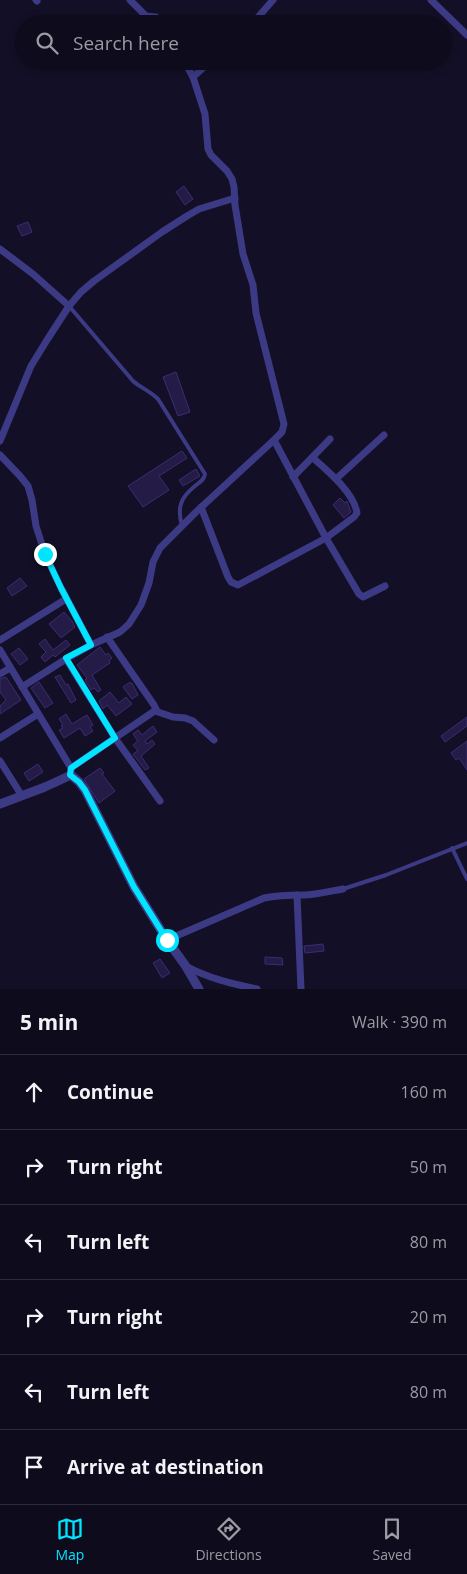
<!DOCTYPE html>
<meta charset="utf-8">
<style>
:root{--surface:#0e0b1c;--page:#171425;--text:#f1f3f6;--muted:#9b9ba3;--line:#2e2b3b;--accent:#00e5ff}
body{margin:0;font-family:"Open Sans",sans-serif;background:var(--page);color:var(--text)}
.stop{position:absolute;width:15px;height:15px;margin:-11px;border:4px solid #00e5ff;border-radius:50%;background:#fff}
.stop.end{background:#00e5ff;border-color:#fff;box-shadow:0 1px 5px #0008}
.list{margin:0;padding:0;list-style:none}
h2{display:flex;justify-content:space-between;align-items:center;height:65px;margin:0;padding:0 20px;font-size:21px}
h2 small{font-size:16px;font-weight:400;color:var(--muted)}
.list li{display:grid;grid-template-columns:32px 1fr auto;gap:15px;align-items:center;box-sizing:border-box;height:75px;padding:0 20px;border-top:1px solid var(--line)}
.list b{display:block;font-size:19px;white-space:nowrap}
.list em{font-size:16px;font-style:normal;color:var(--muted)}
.icon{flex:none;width:28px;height:28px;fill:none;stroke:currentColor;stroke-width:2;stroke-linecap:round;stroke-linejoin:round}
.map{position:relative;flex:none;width:467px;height:989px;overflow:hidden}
.search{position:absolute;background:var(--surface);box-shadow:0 2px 8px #0003;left:15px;right:15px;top:15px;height:55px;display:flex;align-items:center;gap:12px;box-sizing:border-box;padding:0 18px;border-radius:28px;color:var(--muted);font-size:19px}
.sheet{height:515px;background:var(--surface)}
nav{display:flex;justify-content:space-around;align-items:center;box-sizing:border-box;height:70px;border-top:1px solid var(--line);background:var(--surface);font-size:14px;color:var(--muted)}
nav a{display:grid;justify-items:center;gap:2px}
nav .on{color:var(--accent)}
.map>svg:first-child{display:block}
</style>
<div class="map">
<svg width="467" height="989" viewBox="0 0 467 989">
<rect width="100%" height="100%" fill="#130f26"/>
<g fill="#241b47" stroke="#3b2d73">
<path d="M184,186L193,199L185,205L176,192Z"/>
<path d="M28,222L32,232L22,236L17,226Z"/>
<path d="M176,372L190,412L178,416L163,377Z"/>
<path d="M182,451L187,458L159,476L169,490L143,507L128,486Z"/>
<path d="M196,469L200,476L183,486L179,480Z"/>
<path d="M340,498L345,503L347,501L351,512L344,518L333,505Z"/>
<path d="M20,578L27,586L12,596L7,588Z"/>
<path d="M64,612L72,621L75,627L61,638L49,624Z"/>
<path d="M45,639L53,650L66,640L70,645L55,657L53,655L45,662L41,657L46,652L39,644Z"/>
<path d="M100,647L106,655L108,653L112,658L109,661L110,663L92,675L101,690L98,692L94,688L91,690L85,680L87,678L77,665Z"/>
<path d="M19,648L28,659L20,665L11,654Z"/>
<path d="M60,675L66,685L68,684L76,700L71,703L55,677Z"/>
<path d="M6,677L21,700L0,714V706L6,700L0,692V679Z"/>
<path d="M39,682L53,703L45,708L31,688Z"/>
<path d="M130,682L131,684L132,683L138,695L132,699L123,687Z"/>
<path d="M110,692L119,703L126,697L132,704L116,716L107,705L103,709L99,701Z"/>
<path d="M66,714L72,724L87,715L93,725L90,727L93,731L85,736L80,728L64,738L59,730L63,728L61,726L63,725L59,719Z"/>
<path d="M467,717V726L445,742L441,736Z"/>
<path d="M153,726L157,732L145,741L147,744L152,740L155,744L141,756L149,768L145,770L133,754L138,751L133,745L138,741L133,734L138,730L142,735Z"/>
<path d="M467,741V770L459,758L456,760L451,753Z"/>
<path d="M38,764L43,772L29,781L24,773Z"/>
<path d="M100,768L104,773L102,774L115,791L99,803L84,779Z"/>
<path d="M323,944L324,951L305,953L304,946Z"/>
<path d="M265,957L282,958L283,965L265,964Z"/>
<path d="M160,959L170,973L162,978L153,963Z"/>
</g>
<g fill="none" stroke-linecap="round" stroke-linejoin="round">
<g stroke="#3d3a85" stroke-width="4">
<path d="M69,306L133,381C141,388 150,391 158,399L205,474C204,480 200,482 195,486C180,498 177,508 182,526"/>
<path d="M452,848L467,879"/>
<path d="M343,889L386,875L467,843"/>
</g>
<g stroke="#3d3a85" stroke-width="7">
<path d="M36,0L37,1"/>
<path d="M130,0L146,16L156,17L162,24"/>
<path d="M431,0L467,35"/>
<path d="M252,24L273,0"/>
<path d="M193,77L211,61"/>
<path d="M0,249L33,274L69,306"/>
<path d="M274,440L326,538L359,594L363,597L385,586"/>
<path d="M0,441L31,366L47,340L69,306L81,292L94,281L162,232L187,216L199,209L235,198"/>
<path d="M0,455L20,476L28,486L32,500L36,526L45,554L61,588L91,645"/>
<path d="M293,477L330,439"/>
<path d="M336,479L384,435"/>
<path d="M201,507L228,577L231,582L238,585L326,538L354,517L357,513C354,493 328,471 313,458"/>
<path d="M0,640L66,599"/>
<path d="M0,650L71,768V770"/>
<path d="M66,659L115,738L160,801"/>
<path d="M0,674L10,668"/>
<path d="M22,687L66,659L91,645L120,632L129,624L141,605L149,583L153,562L160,548L196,512L274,440L282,432L284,424L256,313L253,285L243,254L235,205L234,187L232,179L227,171L211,155L208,149L205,114L193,77L184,61"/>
<path d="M155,711L173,717L185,718L193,721L214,740"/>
<path d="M0,738L38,714"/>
<path d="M0,761L22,796"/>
<path d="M71,768L153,712L156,709L154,705L107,637"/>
<path d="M297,895L301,989"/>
<path d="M167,940L264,898C278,895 290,895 304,895C317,895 330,891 343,889"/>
<path d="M186,966C207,978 233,984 257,989"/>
</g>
<path stroke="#3d3a85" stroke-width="9" d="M0,804L45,787L71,775L79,782L85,790L134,887L167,940L185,965L199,989"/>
</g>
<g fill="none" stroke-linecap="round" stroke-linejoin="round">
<path stroke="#00e5ff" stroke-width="6" d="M45,554L61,588L91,645L66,658L115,738L71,768L70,775L79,782L85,790L134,887L167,940"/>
</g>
</svg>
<div class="stop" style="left:167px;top:940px"></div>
<div class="stop end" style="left:45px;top:554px"></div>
<div class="search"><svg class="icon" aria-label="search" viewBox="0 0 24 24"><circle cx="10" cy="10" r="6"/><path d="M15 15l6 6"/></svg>Search here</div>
</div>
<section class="sheet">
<h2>5 min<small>Walk · 390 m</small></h2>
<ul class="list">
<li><svg class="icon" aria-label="ahead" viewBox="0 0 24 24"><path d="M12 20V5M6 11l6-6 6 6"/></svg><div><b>Continue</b></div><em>160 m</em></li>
<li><svg class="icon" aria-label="right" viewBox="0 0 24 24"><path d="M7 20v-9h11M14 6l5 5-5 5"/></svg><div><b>Turn right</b></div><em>50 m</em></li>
<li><svg class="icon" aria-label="left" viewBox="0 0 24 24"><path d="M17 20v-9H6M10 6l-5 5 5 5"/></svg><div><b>Turn left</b></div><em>80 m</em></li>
<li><svg class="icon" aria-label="right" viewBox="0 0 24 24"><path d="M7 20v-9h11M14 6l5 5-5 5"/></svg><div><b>Turn right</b></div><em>20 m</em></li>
<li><svg class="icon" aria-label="left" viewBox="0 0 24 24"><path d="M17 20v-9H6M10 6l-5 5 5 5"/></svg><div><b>Turn left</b></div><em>80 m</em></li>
<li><svg class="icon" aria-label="arrive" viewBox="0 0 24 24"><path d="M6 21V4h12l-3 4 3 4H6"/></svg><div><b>Arrive at destination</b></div></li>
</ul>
</section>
<nav>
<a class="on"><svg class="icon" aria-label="map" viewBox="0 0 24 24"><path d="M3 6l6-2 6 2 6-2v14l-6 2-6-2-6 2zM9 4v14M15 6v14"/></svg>Map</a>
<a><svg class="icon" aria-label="directions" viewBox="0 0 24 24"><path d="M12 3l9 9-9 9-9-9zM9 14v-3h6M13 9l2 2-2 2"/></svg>Directions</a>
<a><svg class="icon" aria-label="saved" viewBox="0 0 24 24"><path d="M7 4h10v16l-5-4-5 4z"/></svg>Saved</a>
</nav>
